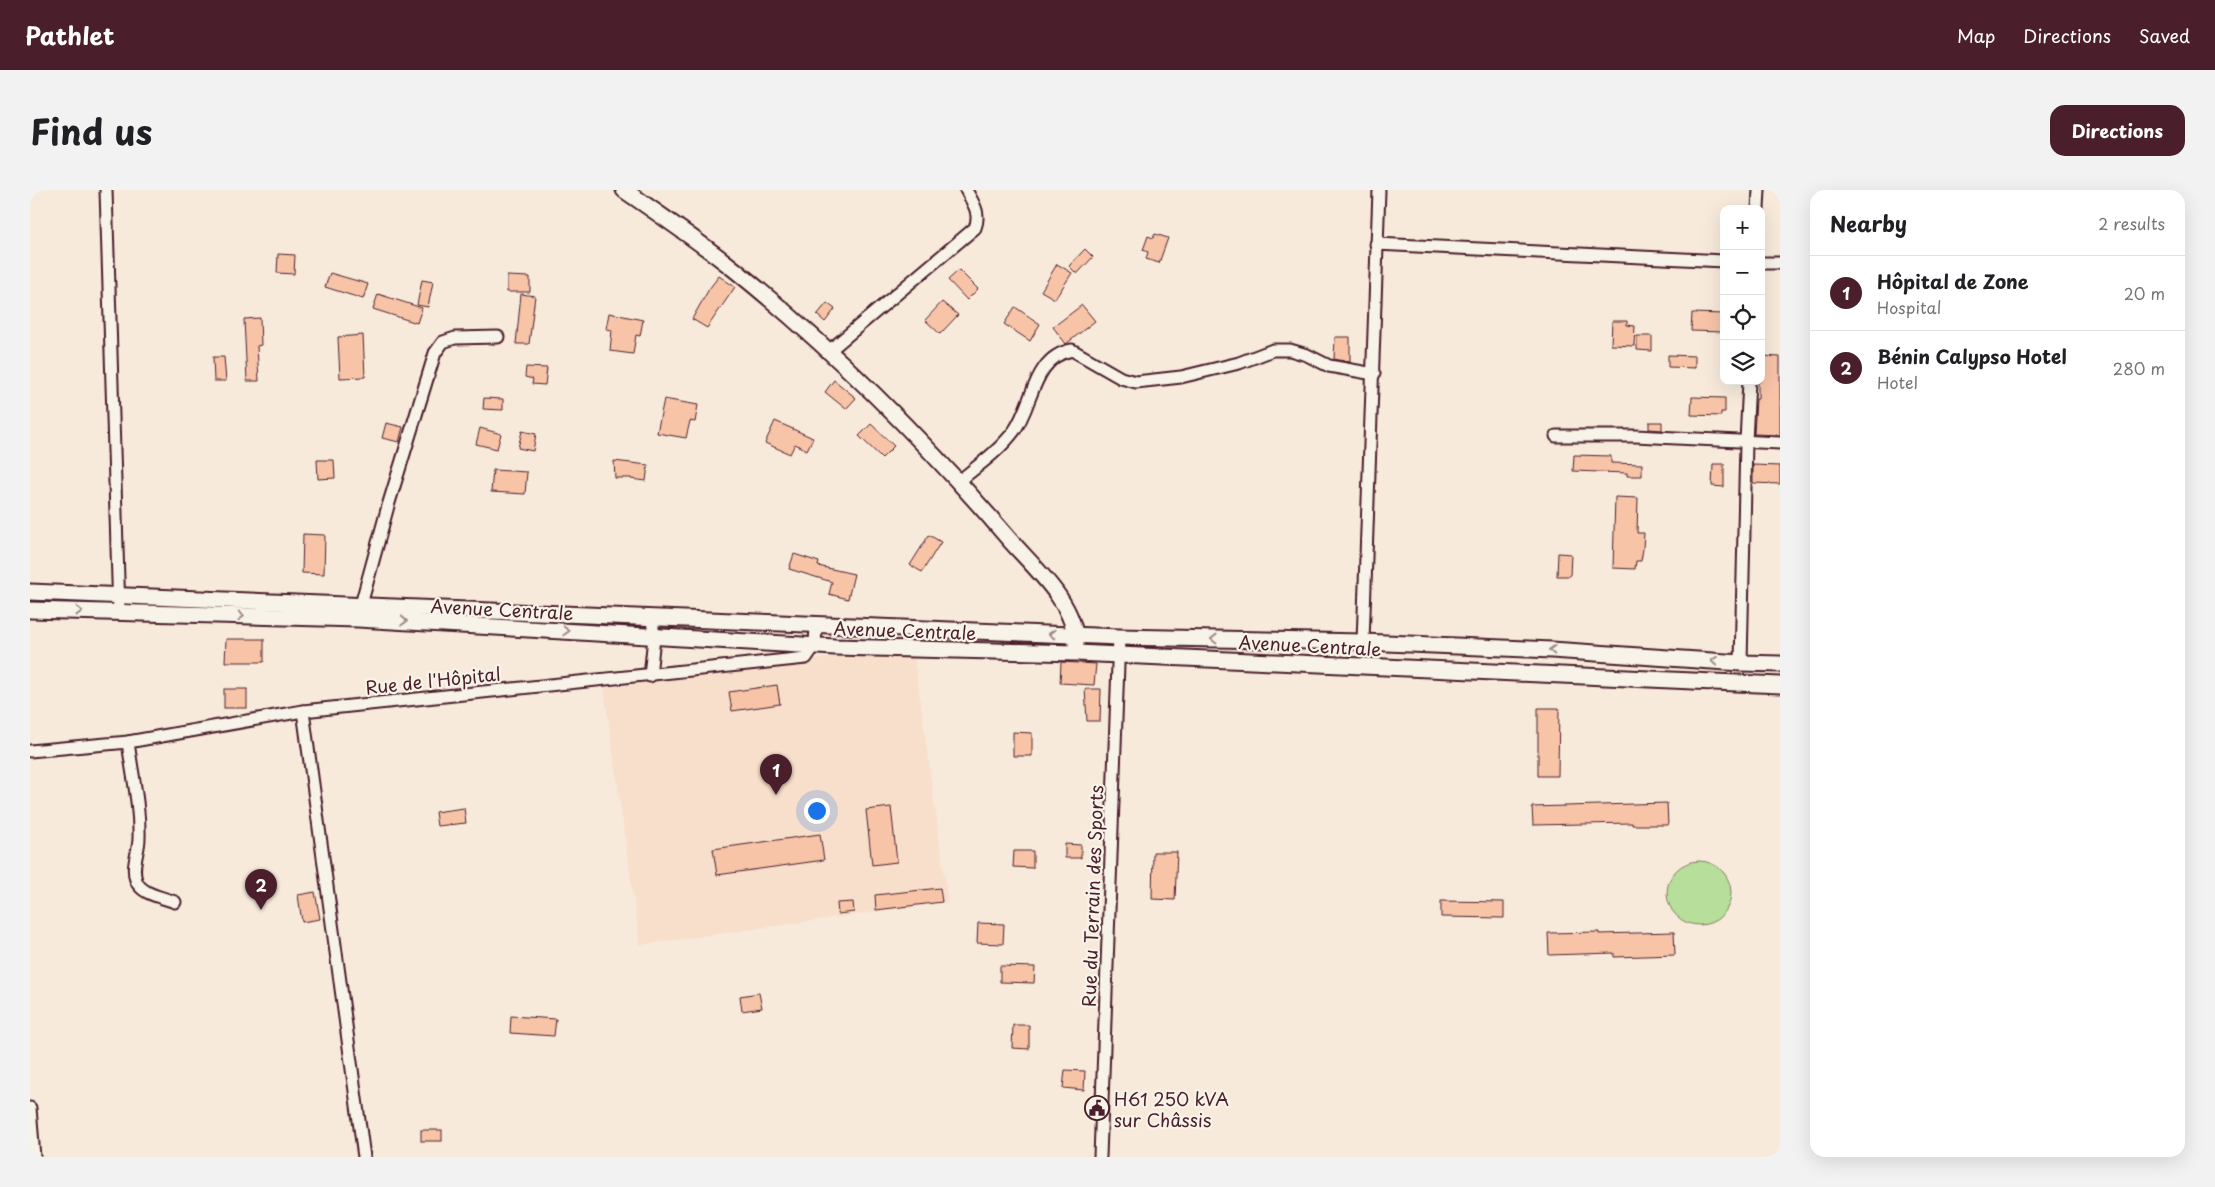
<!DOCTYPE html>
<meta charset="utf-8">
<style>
:root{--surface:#fff;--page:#f2f2f2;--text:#202124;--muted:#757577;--line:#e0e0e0;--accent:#4a1f2b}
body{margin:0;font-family:"Playpen Sans",sans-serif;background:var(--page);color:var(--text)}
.controls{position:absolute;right:15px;top:15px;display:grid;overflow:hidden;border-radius:10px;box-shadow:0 5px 20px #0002}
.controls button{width:45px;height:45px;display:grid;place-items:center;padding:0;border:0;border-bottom:1px solid var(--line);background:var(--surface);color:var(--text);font:25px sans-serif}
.you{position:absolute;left:786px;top:620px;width:18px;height:18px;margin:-12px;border:4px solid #fff;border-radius:50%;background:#1a73e8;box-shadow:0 0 0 8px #1a73e833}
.badge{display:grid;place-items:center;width:32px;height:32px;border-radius:50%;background:var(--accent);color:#fff;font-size:16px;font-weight:700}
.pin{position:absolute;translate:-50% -41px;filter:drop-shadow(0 1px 2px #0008)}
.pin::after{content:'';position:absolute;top:26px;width:18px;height:15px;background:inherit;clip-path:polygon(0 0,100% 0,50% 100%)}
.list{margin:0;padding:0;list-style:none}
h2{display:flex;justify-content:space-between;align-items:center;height:65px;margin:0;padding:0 20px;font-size:21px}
h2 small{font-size:16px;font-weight:400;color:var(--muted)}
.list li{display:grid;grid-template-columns:32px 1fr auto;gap:15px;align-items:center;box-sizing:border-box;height:75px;padding:0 20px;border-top:1px solid var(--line)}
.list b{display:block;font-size:19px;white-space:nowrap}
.list p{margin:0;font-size:16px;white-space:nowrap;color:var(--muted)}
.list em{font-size:16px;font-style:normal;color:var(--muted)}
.icon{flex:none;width:28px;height:28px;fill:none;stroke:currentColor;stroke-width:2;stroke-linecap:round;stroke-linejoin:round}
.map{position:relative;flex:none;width:1750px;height:967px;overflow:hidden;border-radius:15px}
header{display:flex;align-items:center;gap:30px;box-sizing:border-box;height:70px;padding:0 25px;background:var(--accent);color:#fff}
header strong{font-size:24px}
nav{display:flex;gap:28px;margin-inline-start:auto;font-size:18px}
.intro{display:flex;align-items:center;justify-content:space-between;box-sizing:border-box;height:120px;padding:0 30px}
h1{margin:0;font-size:35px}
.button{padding:12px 22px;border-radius:15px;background:var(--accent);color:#fff;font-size:18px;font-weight:700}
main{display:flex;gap:30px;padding:0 30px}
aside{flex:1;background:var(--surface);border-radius:15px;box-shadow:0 5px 20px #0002}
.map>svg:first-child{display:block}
</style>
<header>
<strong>Pathlet</strong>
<nav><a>Map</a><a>Directions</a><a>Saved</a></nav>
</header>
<div class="intro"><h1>Find us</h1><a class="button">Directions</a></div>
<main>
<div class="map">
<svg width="1750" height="967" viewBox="0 0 1750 967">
<rect width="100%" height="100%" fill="#f7eadb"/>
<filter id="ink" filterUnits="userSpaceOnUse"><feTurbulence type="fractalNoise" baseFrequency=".02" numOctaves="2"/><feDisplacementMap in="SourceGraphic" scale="10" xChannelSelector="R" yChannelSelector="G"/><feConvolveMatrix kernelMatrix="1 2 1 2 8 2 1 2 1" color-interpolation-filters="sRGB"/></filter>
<g filter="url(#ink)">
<path fill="#f7dfcc" d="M883,456L918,712L610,755L574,498Z"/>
<circle fill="#b7de9a" stroke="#807e62" cx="1669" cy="703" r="32"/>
<g fill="#f7c4a8" stroke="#4a1f2b">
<path d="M1125,44L1138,48L1129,73L1116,69L1118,62L1113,60L1118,46L1123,48Z"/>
<path d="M1055,59L1063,67L1047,84L1039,76Z"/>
<path d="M248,64L265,65L264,84L247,83Z"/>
<path d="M1027,74L1042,83L1025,109L1011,101Z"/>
<path d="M929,80L948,99L937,110L918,90Z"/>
<path d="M300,83L338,94L333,109L295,97Z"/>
<path d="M477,86L500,87V102H477Z"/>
<path d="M689,86L705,97L677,138L662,129L679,99Z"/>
<path d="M392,90L403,92L398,117L387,115Z"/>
<path d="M348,104L392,118L387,133L343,119Z"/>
<path d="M491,104L505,106L499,154H486Z"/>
<path d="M912,112L928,125L910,144L895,130Z"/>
<path d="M797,113L805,119L795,132L787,125Z"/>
<path d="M1052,115L1065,131L1036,154L1023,137Z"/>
<path d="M985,117L1010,134L1000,151L974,134Z"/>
<path d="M579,123L613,130L610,146L606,145L603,164L580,161L582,140L576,139Z"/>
<path d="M1662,123L1694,124V142L1661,141Z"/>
<path d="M230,128L231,155L227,156L229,191H217L214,129Z"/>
<path d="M1582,131H1597V135L1605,136L1604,156L1581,155Z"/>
<path d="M333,145L335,187L310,188L308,147Z"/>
<path d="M1607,146H1622V161L1607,160Z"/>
<path d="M1305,147H1320V172L1304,169Z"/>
<path d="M1638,165L1665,166V178L1638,177Z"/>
<path d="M1731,166L1750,167V245L1724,244L1726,209H1728V191H1731Z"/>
<path d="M183,167H194L196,191H184Z"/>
<path d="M496,177L517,178L515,195L502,194L503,189L495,187Z"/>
<path d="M804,190L826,208L816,219L795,202Z"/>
<path d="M1662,207L1695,208V222H1691V226L1661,225Z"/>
<path d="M454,208L473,209V220L453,219Z"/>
<path d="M634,209L668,215L665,232L660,231L656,248L627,243Z"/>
<path d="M745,231L783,248L777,260L765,254L760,264L735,253Z"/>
<path d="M1619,232H1632V240L1619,239Z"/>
<path d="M356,233L373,237L369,252L352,248Z"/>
<path d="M841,234L864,256L852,268L829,246Z"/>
<path d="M450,238L471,244L467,259L446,254Z"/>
<path d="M492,241L506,244L503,261L488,258Z"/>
<path d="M1544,265L1581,266V273L1612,274V286H1597V283L1543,281Z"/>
<path d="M287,270H304L305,288L288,289Z"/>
<path d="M584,271L618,275L616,291L601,289V288H585Z"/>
<path d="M1683,274H1694V297L1682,296Z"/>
<path d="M1723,275L1750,276V294L1723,293Z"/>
<path d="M463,280L497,282L495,304L461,302Z"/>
<path d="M1585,307L1608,308L1607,343H1614L1613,359L1611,371H1606L1605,379L1583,378Z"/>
<path d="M273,344L295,345L294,384L272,383Z"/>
<path d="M899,345L911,352L892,382L880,375Z"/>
<path d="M1528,363L1541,364L1540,386H1527Z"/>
<path d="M764,364L789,372L788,376L824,384L818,409L799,404L802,392L759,379Z"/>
<path d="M196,449H234V472H195Z"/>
<path d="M1031,472L1066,474L1064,495L1030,493Z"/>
<path d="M747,495L750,514L702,521L699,502Z"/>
<rect x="194" y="499" width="23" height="19"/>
<path d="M1055,499H1071L1070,531H1057Z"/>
<path d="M1508,518H1529L1528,586H1508Z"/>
<path d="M983,542L1002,543V566H983Z"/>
<path d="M1637,613L1638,635H1602V633L1503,635L1502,617Z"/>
<path d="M861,617L867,672L842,675L836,620Z"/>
<path d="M434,618L436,633L407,636L405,622Z"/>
<path d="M790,644L794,670L687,685L683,659Z"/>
<path d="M1035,654L1051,655V668H1035Z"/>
<path d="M984,661H1003V678L983,677Z"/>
<path d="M1123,662H1147L1145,710L1122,709Z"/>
<path d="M910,698L912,712L846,720L845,705Z"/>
<path d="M285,702L290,729L272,732L268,705Z"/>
<path d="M1411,711L1474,712V728L1411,727Z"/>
<path d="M823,712L824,722L808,724L807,713Z"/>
<path d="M948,733L974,734L973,754L947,753Z"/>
<path d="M1569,742V744L1644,742L1645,765L1584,767V763L1519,765L1518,743Z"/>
<path d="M970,776L1005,777L1004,793L970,792Z"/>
<path d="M729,803L732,818L712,821L710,806Z"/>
<path d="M481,826L526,829L524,846L480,843Z"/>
<path d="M983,835H999V859L982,858Z"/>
<path d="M1035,880L1055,881L1054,900L1033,898Z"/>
<rect x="391" y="940" width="21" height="11"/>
</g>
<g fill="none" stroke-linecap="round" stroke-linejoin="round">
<defs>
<g id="street">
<path d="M76,0L89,422"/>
<path d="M1728,19L1729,0"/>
<path d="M1346,54L1694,71"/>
<path d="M1731,73H1750"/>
<path d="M799,161L945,38C951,23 943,13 936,0"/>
<path d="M1526,246H1605L1750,253"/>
<path d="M929,291C949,275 969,261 984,241C1003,215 1003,167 1042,160L1091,188L1106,192L1151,187L1209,173L1243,160H1260L1277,165L1299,176L1344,184"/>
<path d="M329,422L358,316L405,163L413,152L425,148L468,147"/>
<path d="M1333,452L1349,0"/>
<path d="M1711,473L1716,252L1719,191"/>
<path d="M620,486L624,447L622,428"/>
<path d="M273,521L334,967"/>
<path d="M98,552C102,583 110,616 109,648C109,662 101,676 106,690C110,704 132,707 145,712"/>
<path d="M0,561L98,552L273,521L776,468L785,455L786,435"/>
<path d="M0,918L4,967"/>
<path d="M1070,967L1089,447"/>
</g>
<g id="secondary">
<path d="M594,0C632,26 670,52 705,80C804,160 895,251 978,348C1004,378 1045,412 1046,454"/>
<path d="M0,402L1089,447L1333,452L1522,460L1711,473L1750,474"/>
<path d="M0,420L328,429L805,457L1046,463L1750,495"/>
</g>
</defs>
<use href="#street" stroke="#4a1f2b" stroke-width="15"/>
<use href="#secondary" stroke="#4a1f2b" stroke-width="19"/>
<use href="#street" stroke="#f7f3e8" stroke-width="11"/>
<use href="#secondary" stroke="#f7f3e8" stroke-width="15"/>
</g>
<defs><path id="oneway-chevron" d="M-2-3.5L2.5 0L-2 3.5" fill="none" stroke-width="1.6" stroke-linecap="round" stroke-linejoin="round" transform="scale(1.25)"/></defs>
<g stroke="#a0898a">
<use href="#oneway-chevron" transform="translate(49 421) rotate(1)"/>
<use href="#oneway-chevron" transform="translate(211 426) rotate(2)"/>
<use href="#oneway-chevron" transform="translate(374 431) rotate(3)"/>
<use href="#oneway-chevron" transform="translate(536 441) rotate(3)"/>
<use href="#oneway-chevron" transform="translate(1022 444) rotate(-178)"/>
<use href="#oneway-chevron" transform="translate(1184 449) rotate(-179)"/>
<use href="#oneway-chevron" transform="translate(1522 460) rotate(-177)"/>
<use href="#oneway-chevron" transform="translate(1684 471) rotate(-176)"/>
</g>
</g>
<defs>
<symbol id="civic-ring" viewBox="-11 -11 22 22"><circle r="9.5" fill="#f7f3e8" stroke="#4a1f2b" stroke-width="1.5"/><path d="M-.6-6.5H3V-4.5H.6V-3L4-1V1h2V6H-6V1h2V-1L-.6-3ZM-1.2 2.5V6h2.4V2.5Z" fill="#4a1f2b"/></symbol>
</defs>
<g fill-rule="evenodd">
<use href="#civic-ring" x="1053" y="904" width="28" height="28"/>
</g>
<g text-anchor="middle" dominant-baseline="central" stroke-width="4.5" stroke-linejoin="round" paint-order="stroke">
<g font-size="18" fill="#4a1f2b" stroke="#f7f3e8">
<text transform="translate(472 419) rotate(3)">Avenue Centrale</text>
<text transform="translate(875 440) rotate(2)">Avenue Centrale</text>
<text transform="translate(1280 455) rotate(3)">Avenue Centrale</text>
<text transform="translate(403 490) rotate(-6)">Rue de l'Hôpital</text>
<text transform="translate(1062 706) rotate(-88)">Rue du Terrain des Sports</text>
</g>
<g font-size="18" fill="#4a1f2b" stroke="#f7f3e8" text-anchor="start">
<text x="1084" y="908">H61 250 kVA<tspan x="1084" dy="21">sur Châssis</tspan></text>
</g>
</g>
</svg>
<div class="controls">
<button>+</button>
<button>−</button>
<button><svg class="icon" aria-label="locate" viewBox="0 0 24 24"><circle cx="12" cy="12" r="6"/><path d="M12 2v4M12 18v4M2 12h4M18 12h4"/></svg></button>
<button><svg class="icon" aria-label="layers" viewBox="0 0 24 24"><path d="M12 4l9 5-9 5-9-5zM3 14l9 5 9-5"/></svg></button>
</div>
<div class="you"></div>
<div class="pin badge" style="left:746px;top:605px">1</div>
<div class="pin badge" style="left:231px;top:720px">2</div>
</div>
<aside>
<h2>Nearby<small>2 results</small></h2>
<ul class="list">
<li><span class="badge">1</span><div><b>Hôpital de Zone</b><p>Hospital</p></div><em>20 m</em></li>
<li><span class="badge">2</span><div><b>Bénin Calypso Hotel</b><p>Hotel</p></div><em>280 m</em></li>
</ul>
</aside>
</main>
